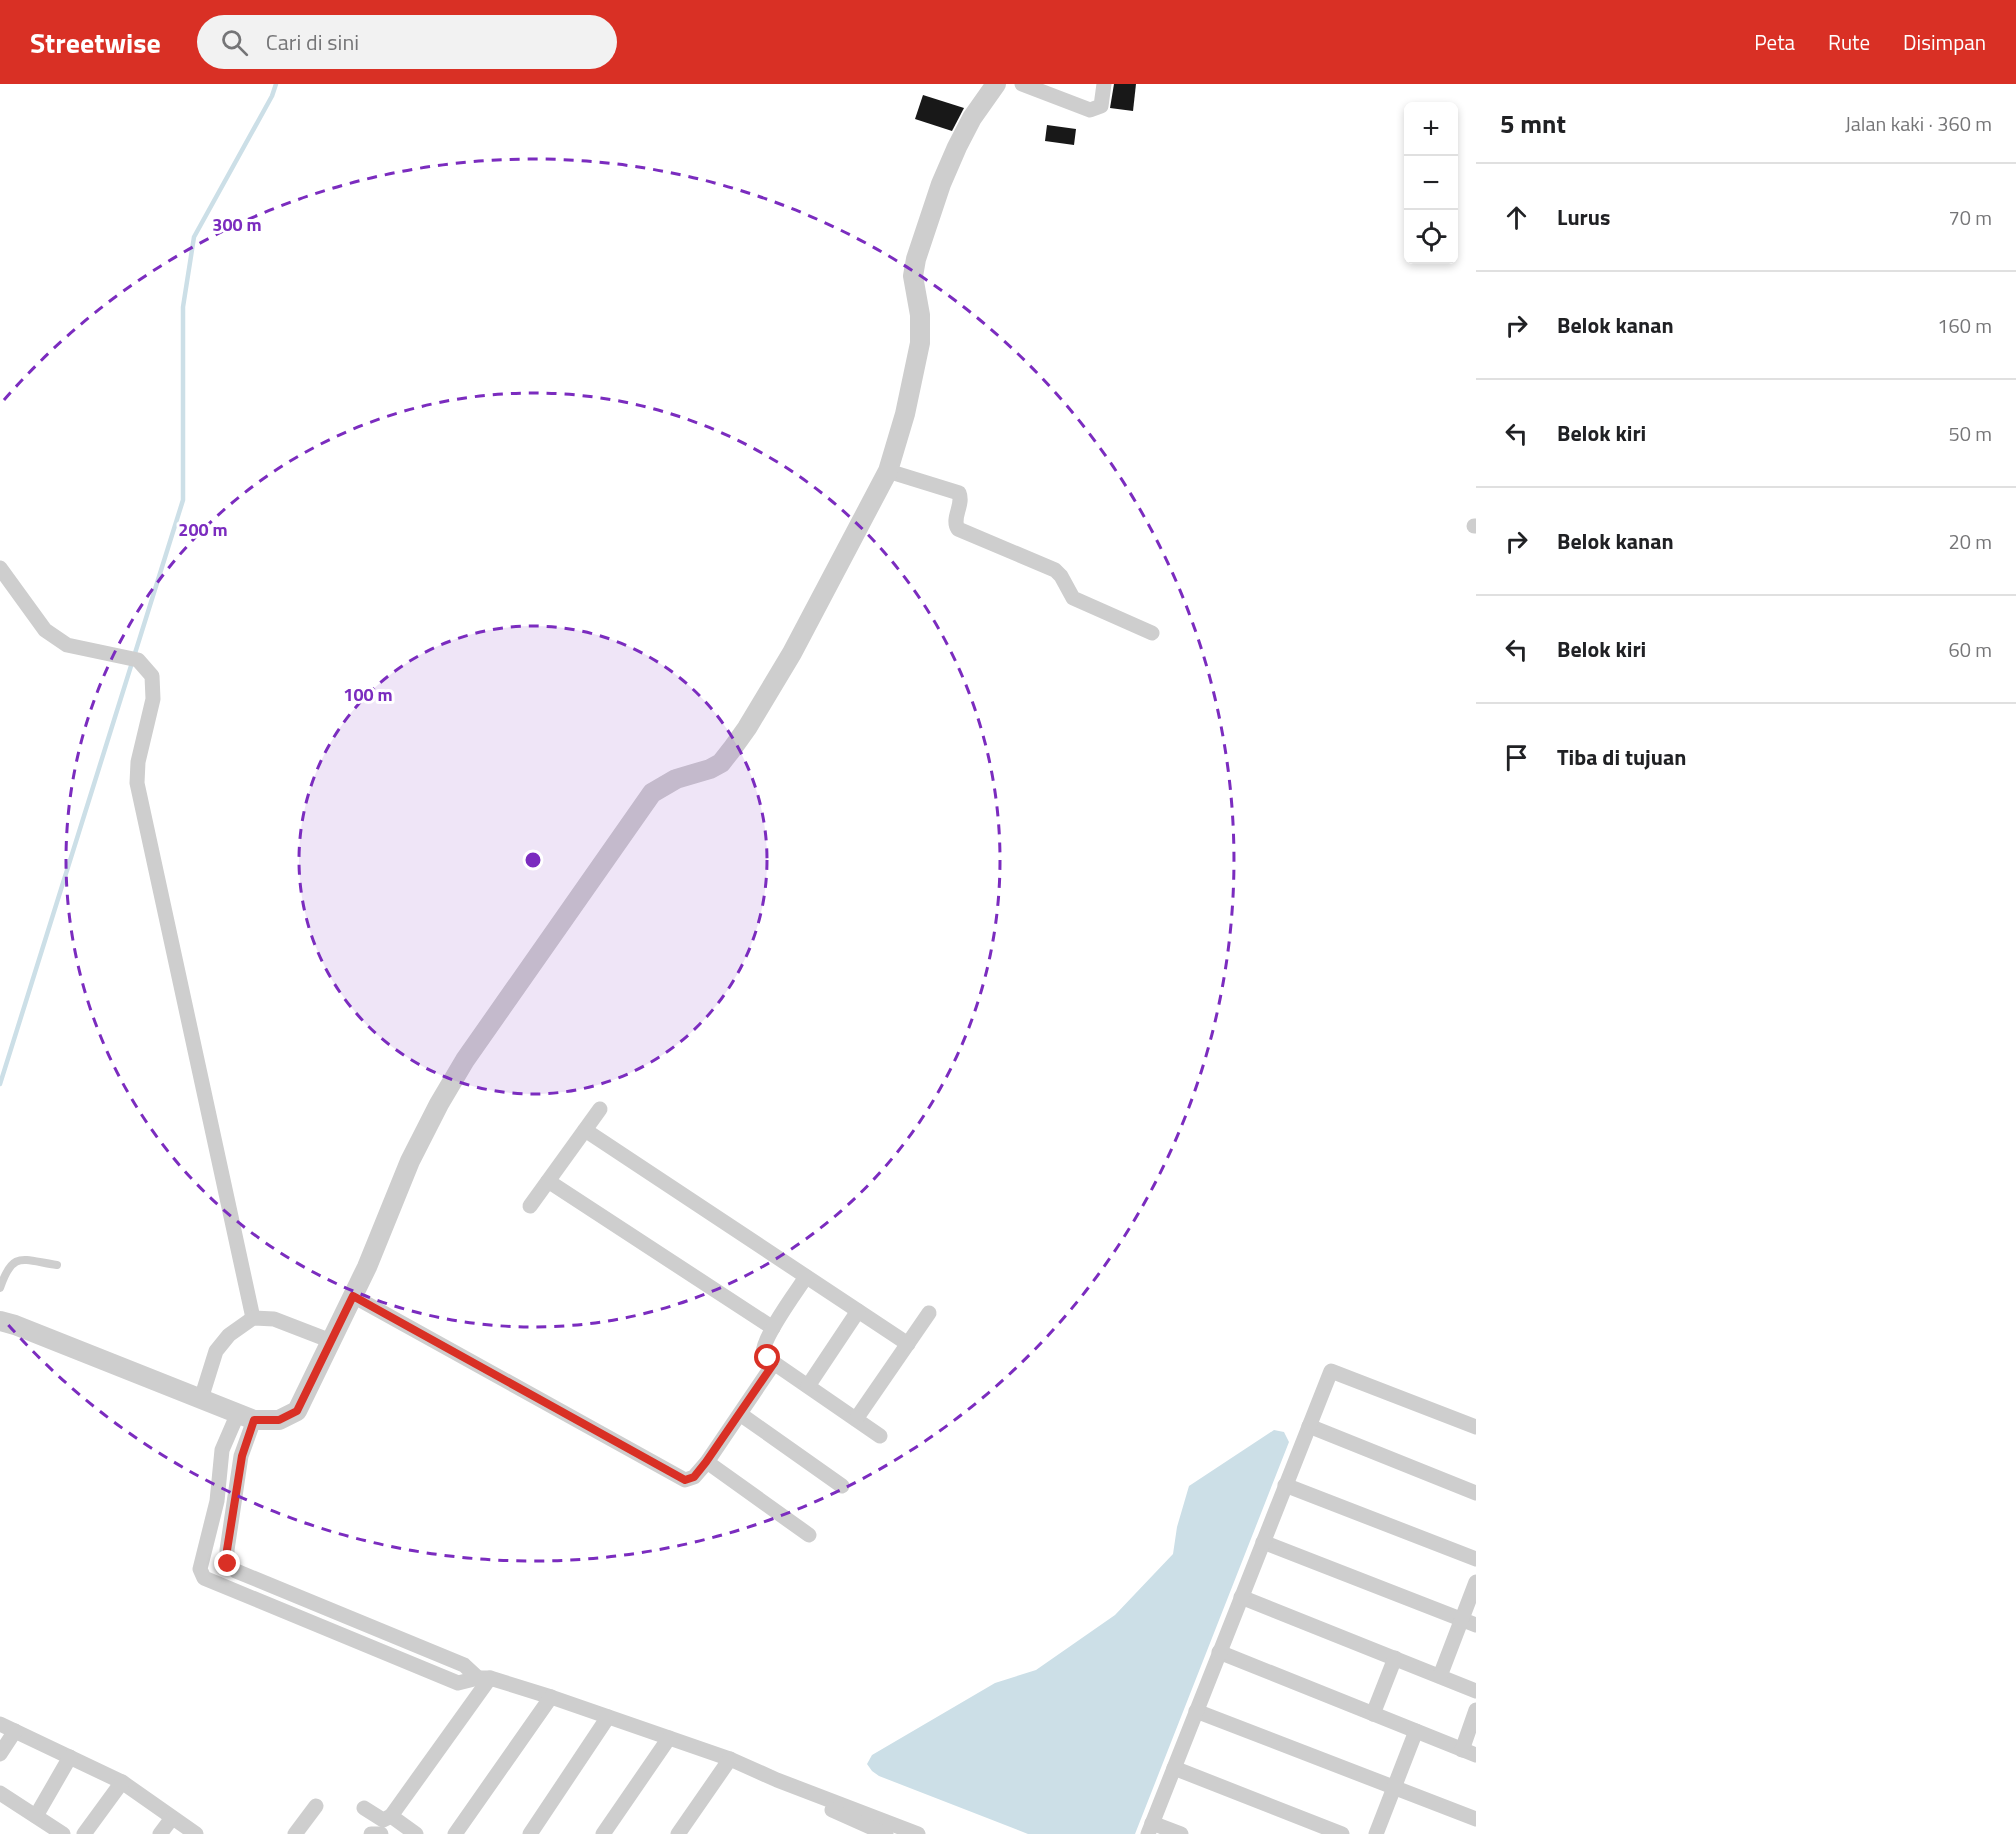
<!DOCTYPE html>
<html lang="id">
<meta charset="utf-8">
<style>
:root{--surface:#fff;--page:#f2f2f2;--text:#202124;--muted:#757577;--line:#e0e0e0;--accent:#d93025}
body{margin:0;font-family:"Titillium Web",sans-serif;background:var(--page);color:var(--text)}
.controls{position:absolute;right:18px;top:18px;display:grid;overflow:hidden;border-radius:9px;box-shadow:0 3px 9px #0003}
.controls button{width:54px;height:54px;display:grid;place-items:center;padding:0;border:0;border-bottom:2px solid var(--line);background:var(--surface);color:var(--text);font:30px sans-serif}
.stop{position:absolute;width:18px;height:18px;margin:-14px;border:4px solid #d93025;border-radius:50%;background:#fff}
.stop.end{background:#d93025;border-color:#fff;box-shadow:0 2px 6px #0008}
.list{margin:0;padding:0;list-style:none}
h2{display:flex;justify-content:space-between;align-items:center;height:78px;margin:0;padding:0 24px;font-size:26px}
h2 small{font-size:20px;font-weight:400;color:var(--muted)}
.list li{display:grid;grid-template-columns:39px 1fr auto;gap:18px;align-items:center;box-sizing:border-box;height:108px;padding:0 24px;border-top:2px solid var(--line)}
.list b{display:block;font-size:22px;white-space:nowrap}
.list em{font-size:20px;font-style:normal;color:var(--muted)}
.icon{flex:none;width:33px;height:33px;fill:none;stroke:currentColor;stroke-width:2;stroke-linecap:round;stroke-linejoin:round}
.map{position:relative;flex:none;width:1476px;height:1750px;overflow:hidden}
header{display:flex;align-items:center;gap:36px;box-sizing:border-box;height:84px;padding:0 30px;background:var(--accent);color:#fff}
header strong{font-size:28px}
nav{display:flex;gap:33px;margin-inline-start:auto;font-size:21px}
.search{width:420px;height:54px;background:var(--page);display:flex;align-items:center;gap:15px;box-sizing:border-box;padding:0 21px;border-radius:33px;color:var(--muted);font-size:22px}
main{display:flex}
aside{flex:1;background:var(--surface)}
.map>svg:first-child{display:block}
</style>
<header>
<strong>Streetwise</strong>
<div class="search"><svg class="icon" aria-label="search" viewBox="0 0 24 24"><circle cx="10" cy="10" r="6"/><path d="M15 15l6 6"/></svg>Cari di sini</div>
<nav><a>Peta</a><a>Rute</a><a>Disimpan</a></nav>
</header>
<main>
<div class="map">
<svg width="1476" height="1750" viewBox="0 0 1476 1750">
<rect width="100%" height="100%" fill="#fff"/>
<path fill="#ccdfe7" d="M1274,1346L1284,1348L1289,1358L1135,1750H1028L879,1692L872,1687L867,1680L872,1671L995,1599L1036,1586L1115,1531L1173,1470L1177,1443L1189,1402Z"/>
<g fill="none" stroke-linecap="round" stroke-linejoin="round">
<path stroke="#ccdfe7" stroke-width="4.5" d="M0,1000L183,416V223L194,153L272,12L276,0"/>
</g>
<g fill="#181818">
<path d="M1114,0H1136L1133,27L1110,24Z"/>
<path d="M923,11L964,24L952,47L915,35Z"/>
<path d="M1047,41L1076,45L1074,61L1045,57Z"/>
</g>
<g fill="none" stroke-linecap="round" stroke-linejoin="round">
<path stroke="#cecece" stroke-width="8" d="M0,1204C13,1166 22,1176 57,1181"/>
<g stroke="#cecece" stroke-width="15">
<path d="M1022,0L1090,26L1101,22L1104,0"/>
<path d="M888,387L959,409C964,421 951,434 958,445L1055,486L1061,492L1073,514L1152,549"/>
<path d="M1474,442H1476"/>
<path d="M0,484L45,546L67,561L138,576L152,592L153,615L138,678L137,699L253,1234"/>
<path d="M585,1046L908,1260"/>
<path d="M548,1097L773,1244"/>
<path d="M530,1122L600,1025"/>
<path d="M806,1193C796,1208 762,1254 763,1270L774,1279L880,1352"/>
<path d="M353,1212L685,1396L694,1393L707,1378L774,1279"/>
<path d="M808,1302L858,1227"/>
<path d="M201,1315L216,1267L229,1251L253,1234L274,1235L331,1257"/>
<path d="M238,1329L222,1366L217,1417L200,1485L204,1494L458,1599L478,1594H490L551,1613L730,1675L777,1696L918,1750"/>
<path d="M740,1330L842,1402"/>
<path d="M856,1335L929,1229"/>
<path d="M254,1336L241,1372L227,1466L228,1480L236,1487L464,1581L478,1594"/>
<path d="M1309,1342L1476,1409"/>
<path d="M707,1378L809,1451"/>
<path d="M1285,1401L1476,1475"/>
<path d="M1263,1458L1476,1541"/>
<path d="M1241,1513L1476,1607"/>
<path d="M1219,1568L1476,1671"/>
<path d="M1440,1592L1476,1498"/>
<path d="M1196,1627L1476,1735"/>
<path d="M1373,1630L1395,1574"/>
<path d="M0,1640L122,1698L196,1750"/>
<path d="M1462,1666L1476,1626"/>
<path d="M0,1670L15,1647"/>
<path d="M1174,1684L1342,1750"/>
<path d="M0,1709L63,1750"/>
<path d="M364,1724L383,1736L391,1732L490,1594"/>
<path d="M832,1726L886,1750"/>
<path d="M36,1732L70,1673"/>
<path d="M391,1732L416,1750"/>
<path d="M1152,1739L1181,1750"/>
<path d="M84,1750L122,1698"/>
<path d="M160,1750L172,1734"/>
<path d="M295,1750L316,1722"/>
<path d="M371,1750H381"/>
<path d="M455,1750L551,1613"/>
<path d="M530,1750L608,1633"/>
<path d="M603,1750L669,1654"/>
<path d="M678,1750L730,1675"/>
<path d="M1148,1750L1331,1287L1476,1343"/>
<path d="M1376,1750L1416,1647"/>
</g>
<path stroke="#cecece" stroke-width="20" d="M0,1237L15,1241L254,1336H279L297,1327L367,1183L410,1077L439,1020L465,976L652,709L676,695L710,685L721,679L732,665L747,644L792,569L888,387L905,330L920,259V231L913,192L916,175L941,100L957,63L972,34L996,0"/>
</g>
<g fill="none" stroke-linecap="round" stroke-linejoin="round">
<path stroke="#d93025" stroke-width="8" d="M228,1480L227,1466L242,1372L254,1336H279L297,1327L353,1212L685,1396L694,1393L706,1378L774,1279L768,1274"/>
</g>
<circle cx="533" cy="776" r="234" fill="#7b2cbf" fill-opacity=".12"/>
<g fill="none" stroke="#7b2cbf" stroke-width="3" stroke-dasharray="10 8">
<circle cx="533" cy="776" r="234"/>
<circle cx="533" cy="776" r="467"/>
<path d="M4 316A701 701 0 1 1 4 1236"/>
</g>
<circle cx="533" cy="776" r="9" fill="#7b2cbf" stroke="#fff" stroke-width="3"/>
<g font-size="18" text-anchor="middle" font-weight="bold" fill="#7b2cbf" stroke="#fff" stroke-width="6" stroke-linejoin="round" paint-order="stroke">
<text x="237" y="147">300 m</text>
<text x="203" y="452">200 m</text>
<text x="368" y="617">100 m</text>
</g>
</svg>
<div class="controls">
<button>+</button>
<button>−</button>
<button><svg class="icon" aria-label="locate" viewBox="0 0 24 24"><circle cx="12" cy="12" r="6"/><path d="M12 2v4M12 18v4M2 12h4M18 12h4"/></svg></button>
</div>
<div class="stop" style="left:768px;top:1274px"></div>
<div class="stop end" style="left:228px;top:1480px"></div>
</div>
<aside>
<h2>5 mnt<small>Jalan kaki · 360 m</small></h2>
<ul class="list">
<li><svg class="icon" aria-label="ahead" viewBox="0 0 24 24"><path d="M12 20V5M6 11l6-6 6 6"/></svg><div><b>Lurus</b></div><em>70 m</em></li>
<li><svg class="icon" aria-label="right" viewBox="0 0 24 24"><path d="M7 20v-9h11M14 6l5 5-5 5"/></svg><div><b>Belok kanan</b></div><em>160 m</em></li>
<li><svg class="icon" aria-label="left" viewBox="0 0 24 24"><path d="M17 20v-9H6M10 6l-5 5 5 5"/></svg><div><b>Belok kiri</b></div><em>50 m</em></li>
<li><svg class="icon" aria-label="right" viewBox="0 0 24 24"><path d="M7 20v-9h11M14 6l5 5-5 5"/></svg><div><b>Belok kanan</b></div><em>20 m</em></li>
<li><svg class="icon" aria-label="left" viewBox="0 0 24 24"><path d="M17 20v-9H6M10 6l-5 5 5 5"/></svg><div><b>Belok kiri</b></div><em>60 m</em></li>
<li><svg class="icon" aria-label="arrive" viewBox="0 0 24 24"><path d="M6 21V4h12l-3 4 3 4H6"/></svg><div><b>Tiba di tujuan</b></div></li>
</ul>
</aside>
</main>
